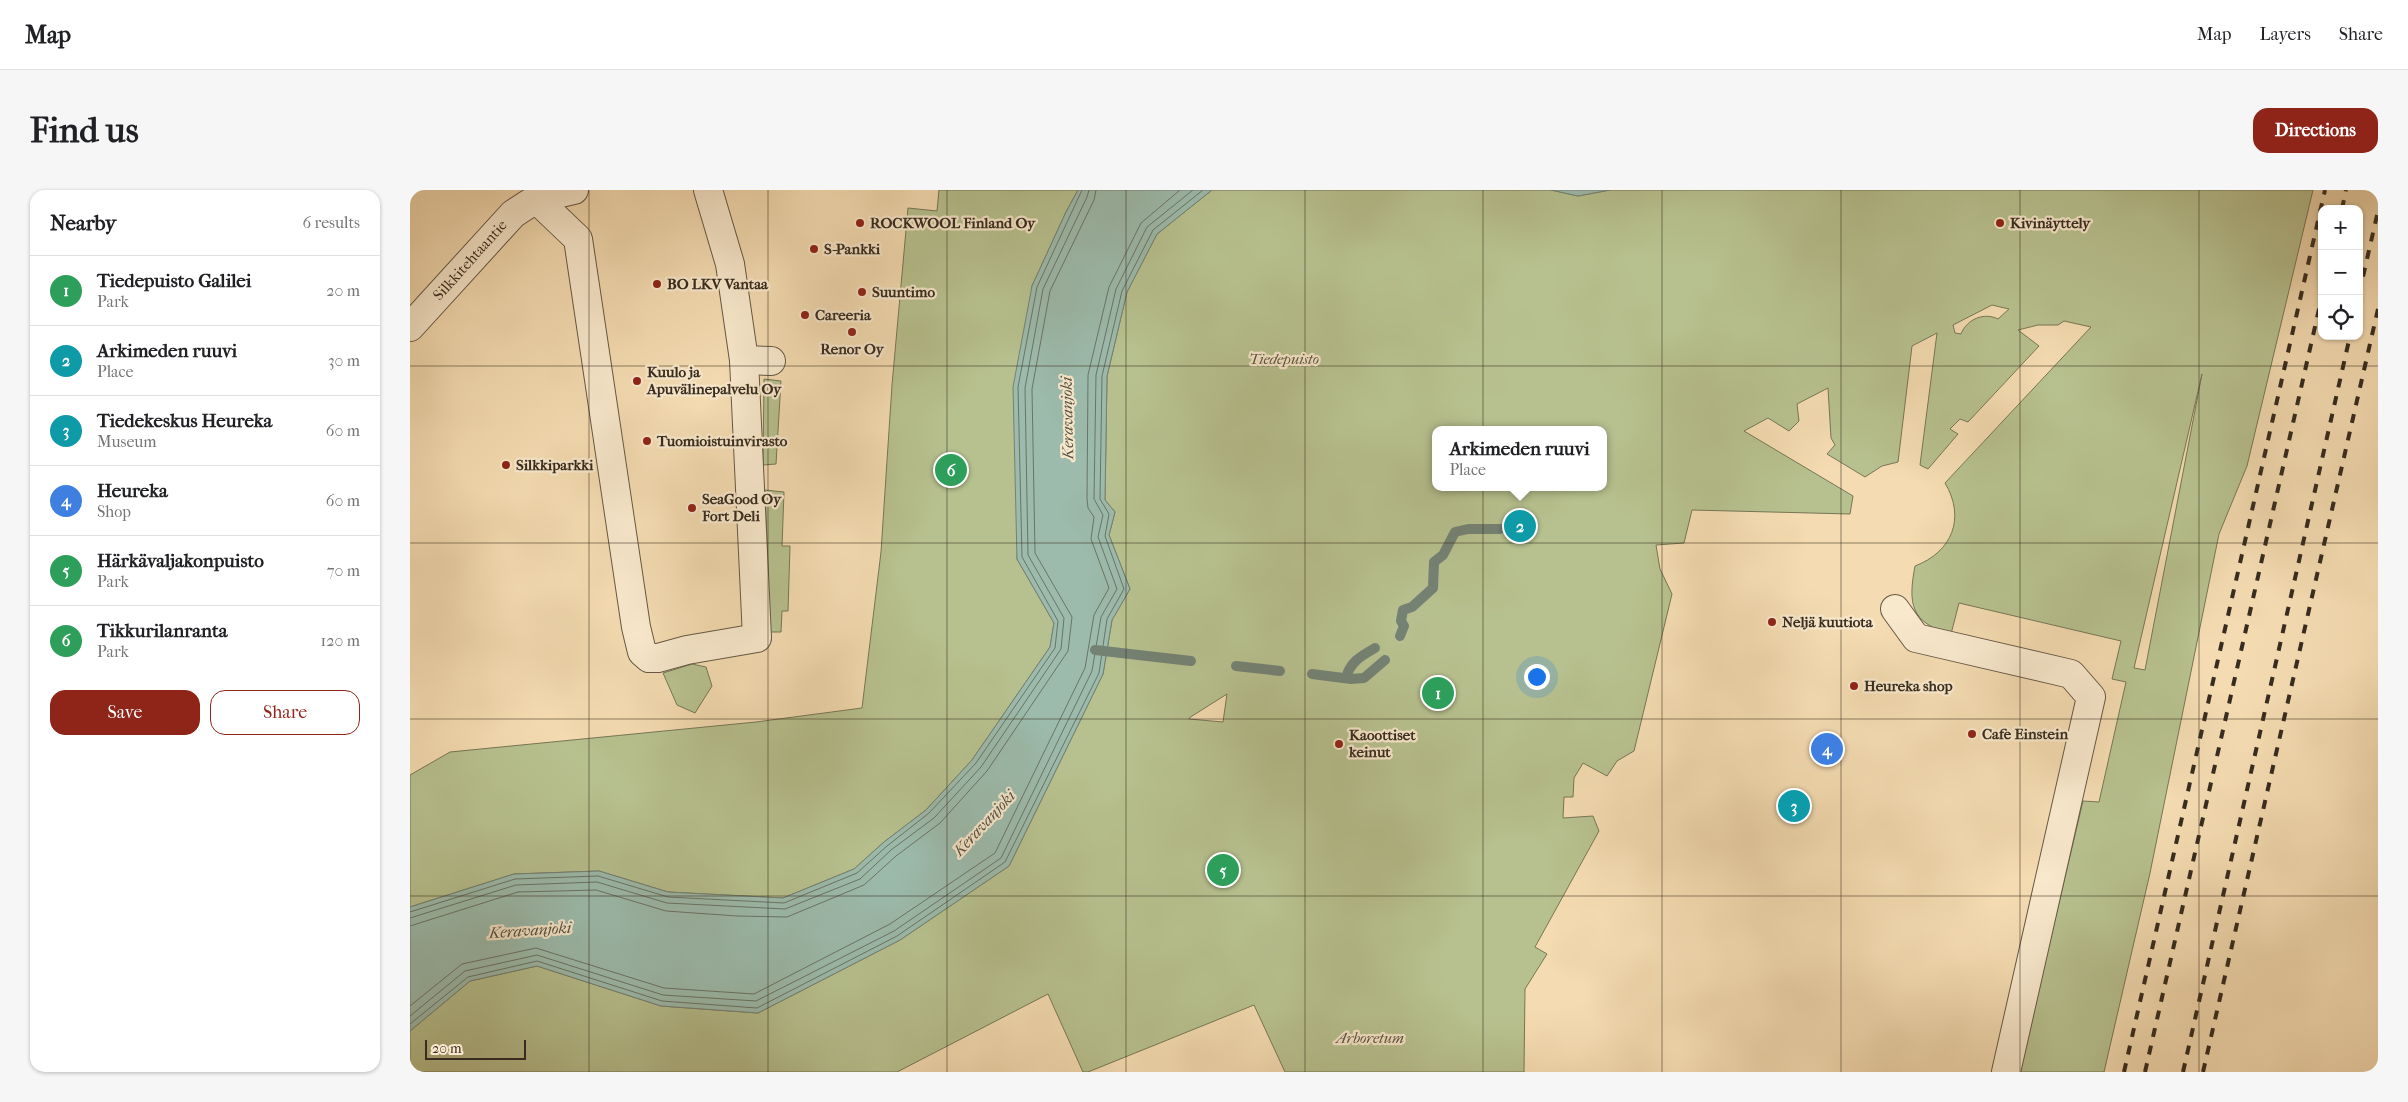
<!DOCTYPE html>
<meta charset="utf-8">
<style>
:root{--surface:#fff;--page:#f6f6f6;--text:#202124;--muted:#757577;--line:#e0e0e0;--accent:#8f2418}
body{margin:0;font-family:"IM FELL French Canon",serif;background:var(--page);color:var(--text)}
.controls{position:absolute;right:15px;top:15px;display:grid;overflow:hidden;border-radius:10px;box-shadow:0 1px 4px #0004}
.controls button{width:45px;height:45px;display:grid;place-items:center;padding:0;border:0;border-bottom:1px solid var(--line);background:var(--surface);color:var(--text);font:25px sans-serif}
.scale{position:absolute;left:15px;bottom:12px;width:101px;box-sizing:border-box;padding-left:5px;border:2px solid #372c1f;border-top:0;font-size:14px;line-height:18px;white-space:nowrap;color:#372c1f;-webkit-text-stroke:4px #f8e8cc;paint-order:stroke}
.you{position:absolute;left:1126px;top:486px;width:18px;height:18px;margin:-12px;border:4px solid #fff;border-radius:50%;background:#1a73e8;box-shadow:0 0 0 8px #1a73e833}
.badge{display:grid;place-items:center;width:32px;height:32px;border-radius:50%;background:var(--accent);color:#fff;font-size:16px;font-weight:700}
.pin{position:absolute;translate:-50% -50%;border:2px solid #fff;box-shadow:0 1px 5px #0006}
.popup{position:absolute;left:1022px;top:236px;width:175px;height:65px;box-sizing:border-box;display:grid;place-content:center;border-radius:10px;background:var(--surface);filter:drop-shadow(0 1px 4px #0005);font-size:16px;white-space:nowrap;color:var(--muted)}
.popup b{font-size:19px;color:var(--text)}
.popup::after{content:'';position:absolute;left:50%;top:100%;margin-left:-10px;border:10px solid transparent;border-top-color:var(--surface)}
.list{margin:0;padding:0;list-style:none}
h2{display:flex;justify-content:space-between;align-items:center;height:65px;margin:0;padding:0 20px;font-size:21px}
h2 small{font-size:16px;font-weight:400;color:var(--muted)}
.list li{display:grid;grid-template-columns:32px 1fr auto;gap:15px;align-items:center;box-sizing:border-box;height:70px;padding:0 20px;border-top:1px solid var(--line)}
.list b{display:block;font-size:19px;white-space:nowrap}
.list p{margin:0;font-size:16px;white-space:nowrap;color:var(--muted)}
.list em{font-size:16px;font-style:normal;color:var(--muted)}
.actions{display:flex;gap:10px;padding:15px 20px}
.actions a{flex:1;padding:11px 0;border:1px solid var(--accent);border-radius:15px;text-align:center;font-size:18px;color:var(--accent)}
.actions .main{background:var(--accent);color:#fff}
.icon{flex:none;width:28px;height:28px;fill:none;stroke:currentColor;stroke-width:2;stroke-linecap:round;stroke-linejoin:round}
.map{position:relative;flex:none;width:1968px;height:882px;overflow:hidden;border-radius:15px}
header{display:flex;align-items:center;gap:30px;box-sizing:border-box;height:70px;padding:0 25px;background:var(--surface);border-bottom:1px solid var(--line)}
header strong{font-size:24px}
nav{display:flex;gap:28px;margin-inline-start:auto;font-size:18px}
.intro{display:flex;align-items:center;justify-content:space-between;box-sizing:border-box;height:120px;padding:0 30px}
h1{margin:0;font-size:35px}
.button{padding:12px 22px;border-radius:15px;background:var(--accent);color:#fff;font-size:18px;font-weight:700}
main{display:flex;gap:30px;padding:0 30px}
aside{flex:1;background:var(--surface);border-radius:15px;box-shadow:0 1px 4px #0004}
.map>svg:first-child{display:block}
</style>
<header>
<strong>Map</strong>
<nav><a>Map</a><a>Layers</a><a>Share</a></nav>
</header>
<div class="intro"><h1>Find us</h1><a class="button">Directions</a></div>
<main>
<aside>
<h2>Nearby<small>6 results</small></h2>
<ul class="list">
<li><span class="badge" style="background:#2e9e5b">1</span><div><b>Tiedepuisto Galilei</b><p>Park</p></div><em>20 m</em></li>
<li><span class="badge" style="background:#0f9aa8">2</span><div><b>Arkimeden ruuvi</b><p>Place</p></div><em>30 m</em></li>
<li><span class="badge" style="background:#0f9aa8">3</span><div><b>Tiedekeskus Heureka</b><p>Museum</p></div><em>60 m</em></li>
<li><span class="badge" style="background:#3f7fe0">4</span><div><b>Heureka</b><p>Shop</p></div><em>60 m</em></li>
<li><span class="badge" style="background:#2e9e5b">5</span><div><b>Härkävaljakonpuisto</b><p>Park</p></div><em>70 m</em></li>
<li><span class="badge" style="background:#2e9e5b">6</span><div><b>Tikkurilanranta</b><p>Park</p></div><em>120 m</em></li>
</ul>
<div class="actions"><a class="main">Save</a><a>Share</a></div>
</aside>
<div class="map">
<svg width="1968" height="882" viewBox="0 0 1968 882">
<rect width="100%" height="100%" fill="#f4dbb1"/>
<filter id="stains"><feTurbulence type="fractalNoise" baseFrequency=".004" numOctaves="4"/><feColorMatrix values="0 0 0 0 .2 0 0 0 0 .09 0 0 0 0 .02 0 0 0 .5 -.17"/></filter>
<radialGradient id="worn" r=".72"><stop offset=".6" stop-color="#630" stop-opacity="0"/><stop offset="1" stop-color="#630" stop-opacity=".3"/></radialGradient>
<g fill="#b7c18f" stroke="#777657" fill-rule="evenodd">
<path d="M529,0H668L656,22L622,96L607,369L644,433L640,457L562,570L516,620L474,652L444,679L373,708L258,702L189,681L104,684L0,717V585L40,562L346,532L452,518L471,362L482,195L498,18L527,21Z"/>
<path d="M802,0H1141L1168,6L1200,0H1903L1837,276L1809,344L1740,683L1694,882H1609L1673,611L1689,612L1716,492L1702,489L1711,451L1549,413L1541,444C1500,433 1498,413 1505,376C1542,362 1556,328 1535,293L1681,137L1654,131L1648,135H1628L1608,140L1629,156L1558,232L1550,229L1540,239L1548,244L1518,279L1510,275L1527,143L1502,156L1488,272L1472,276L1455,287L1417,264L1425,255L1421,248L1418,198L1387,214L1389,231L1379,241L1358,228L1334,241L1443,306L1440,324L1282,320L1274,353L1246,355L1250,379L1262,404L1224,561L1207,571L1197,586L1173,573L1164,588L1163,607H1154L1153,628L1183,626L1189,641L1125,757L1137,764L1115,799L1114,882H875L844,815L678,882H673L638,804L487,882H0V841L60,791L127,776L251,816L348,823L490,750L599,676L693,484L702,430L720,399L699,345L705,322L695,310L697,186L717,102L747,44ZM1582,115L1599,119L1588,129C1574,122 1557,129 1551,144L1545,143L1543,135ZM1792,184L1735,480L1724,478ZM1026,240H1194V297H1026ZM817,504L813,532L779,529V528Z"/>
<path d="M354,189L371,191L366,274L353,275Z"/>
<path d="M355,300L374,302L372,356H380L378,421H372L371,442H360Z"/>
<path d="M282,474L296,477L302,496L285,523L267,515L253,483Z"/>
</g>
<g fill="#9cbbac" stroke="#748274">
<path d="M668,0H802L747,44L717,102L697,186L695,310L705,322L699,345L720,399L702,430L693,484L599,676L490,750L348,823L251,816L127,776L60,791L0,841V717L104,684L189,681L258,702L373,708L444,679L474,652L516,620L562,570L640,457L644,433L607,369L603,197L622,96L656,22Z"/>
<path d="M1141,0H1200L1168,6Z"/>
</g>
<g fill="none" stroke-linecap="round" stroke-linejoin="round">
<g stroke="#6a7466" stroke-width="1">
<path d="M0,722L105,689L188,686L258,707L374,713L447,683L477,656L519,623L566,573L645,458L648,431L612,367L608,197L627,97L672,0"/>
<path d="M0,728L106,695L187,692L257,713L375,719L450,689L481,660L524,628L571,577L651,459L654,428L618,365L615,198L633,99L677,7L679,0"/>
<path d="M0,736L108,702L186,700L256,721L327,726L377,727L454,695L486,666L530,633L577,581L658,461L662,427L625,363L622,199L640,101L684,10L686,0"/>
<path d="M0,816L52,774L126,758L254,798L344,804L480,734L585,663L675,478L684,425L699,398L681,349L684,327L678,318L677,309L678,185L699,97L731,33L770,0"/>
<path d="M0,826L55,781L127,765L253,805L346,811L484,741L591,668L682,481L691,427L707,399L688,347L693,325L684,309L686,185L706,99L737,37L783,0"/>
<path d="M0,834L58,787L127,771L252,811L347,818L487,746L595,672L689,483L697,429L714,399L695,346L699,324L690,309L692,186L712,101L743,40L793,0"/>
</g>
<g stroke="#748274" stroke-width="10">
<path d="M990,446L994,436L991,431L993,420L1002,417L1023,398L1024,372L1033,365L1045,342L1058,339H1090"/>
<path d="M685,460L781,471"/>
<path d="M826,476L870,481"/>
<path d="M902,484L941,489L954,488L975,470"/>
<path d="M936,488C940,472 951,466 965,458"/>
</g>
<defs>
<g id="minor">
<path d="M126,9L168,49L226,437L232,462L239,468H248L277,460L347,448L334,170L320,74L298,0"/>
<path d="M0,137L103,24L126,9L164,0"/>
<path d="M334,170L361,171"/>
<path d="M1485,419L1506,448L1661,484L1681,507L1596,882"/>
</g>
</defs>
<use href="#minor" stroke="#665844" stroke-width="30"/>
<use href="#minor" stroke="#f8e8cc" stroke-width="28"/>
<g stroke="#372c1f" stroke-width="4" stroke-dasharray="9 9" stroke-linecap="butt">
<path d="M1932,19L1936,0"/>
<path d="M1949,104L1968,21"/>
<path d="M1714,882L1915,0"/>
<path d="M1735,882L1912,106"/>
<path d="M1773,882L1940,146"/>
<path d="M1793,882L1968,119"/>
</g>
</g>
<path fill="none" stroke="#372c1f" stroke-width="1" stroke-opacity="0.55" d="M179,0V882M358,0V882M537,0V882M716,0V882M895,0V882M1073,0V882M1252,0V882M1431,0V882M1610,0V882M1789,0V882M0,176H1968M0,353H1968M0,529H1968M0,706H1968"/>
<g fill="#8f2418" stroke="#f8e8cc" stroke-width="2">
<circle cx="450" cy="33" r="5"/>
<circle cx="1590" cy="33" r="5"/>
<circle cx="404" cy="59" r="5"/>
<circle cx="247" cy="94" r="5"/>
<circle cx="452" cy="102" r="5"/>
<circle cx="395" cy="125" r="5"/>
<circle cx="442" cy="142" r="5"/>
<circle cx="227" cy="191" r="5"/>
<circle cx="237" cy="251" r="5"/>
<circle cx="96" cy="275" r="5"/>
<circle cx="282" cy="318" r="5"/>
<circle cx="1362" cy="432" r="5"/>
<circle cx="1444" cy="496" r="5"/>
<circle cx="1562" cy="544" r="5"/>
<circle cx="929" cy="554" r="5"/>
</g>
<g text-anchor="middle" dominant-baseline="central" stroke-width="4.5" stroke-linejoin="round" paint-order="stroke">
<g font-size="15" font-weight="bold" fill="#372c1f" stroke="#f8e8cc" text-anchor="start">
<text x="460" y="33">ROCKWOOL Finland Oy</text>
<text x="1600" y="33">Kivinäyttely</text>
<text x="414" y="59">S-Pankki</text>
<text x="257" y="94">BO LKV Vantaa</text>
<text x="462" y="102">Suuntimo</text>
<text x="405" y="125">Careeria</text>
<text x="442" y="159" text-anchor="middle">Renor Oy</text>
<text x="237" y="182">Kuulo ja<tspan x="237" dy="17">Apuvälinepalvelu Oy</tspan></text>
<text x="247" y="251">Tuomioistuinvirasto</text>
<text x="106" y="275">Silkkiparkki</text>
<text x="292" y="309">SeaGood Oy<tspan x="292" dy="17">Fort Deli</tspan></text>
<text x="1372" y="432">Neljä kuutiota</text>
<text x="1454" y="496">Heureka shop</text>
<text x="1572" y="544">Cafe Einstein</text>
<text x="939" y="545">Kaoottiset<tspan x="939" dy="17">keinut</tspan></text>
</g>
<g font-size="15" fill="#372c1f" stroke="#f8e8cc">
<text transform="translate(60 70) rotate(-48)">Silkkitehtaantie</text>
</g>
<g font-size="15" font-style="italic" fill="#57513b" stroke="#f8e8cc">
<text x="874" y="169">Tiedepuisto</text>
<text x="960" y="848">Arboretum</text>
</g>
<g font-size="16" font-style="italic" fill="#505042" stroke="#f8e8cc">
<text transform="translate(657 228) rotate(-91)">Keravanjoki</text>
<text transform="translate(574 633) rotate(-47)">Keravanjoki</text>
<text transform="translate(120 740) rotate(-4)">Keravanjoki</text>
</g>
</g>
<rect width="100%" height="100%" filter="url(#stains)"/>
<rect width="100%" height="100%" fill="url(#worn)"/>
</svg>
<div class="controls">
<button>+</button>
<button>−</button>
<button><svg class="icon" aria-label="locate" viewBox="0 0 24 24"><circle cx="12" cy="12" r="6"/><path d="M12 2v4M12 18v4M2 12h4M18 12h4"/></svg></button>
</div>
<div class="scale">20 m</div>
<div class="you"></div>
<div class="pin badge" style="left:1028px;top:503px;background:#2e9e5b">1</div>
<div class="pin badge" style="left:1110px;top:336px;background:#0f9aa8">2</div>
<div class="popup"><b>Arkimeden ruuvi</b>Place</div>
<div class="pin badge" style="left:1384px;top:616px;background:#0f9aa8">3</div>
<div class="pin badge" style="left:1417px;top:559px;background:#3f7fe0">4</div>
<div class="pin badge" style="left:813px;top:680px;background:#2e9e5b">5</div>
<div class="pin badge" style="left:541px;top:280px;background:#2e9e5b">6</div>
</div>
</main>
